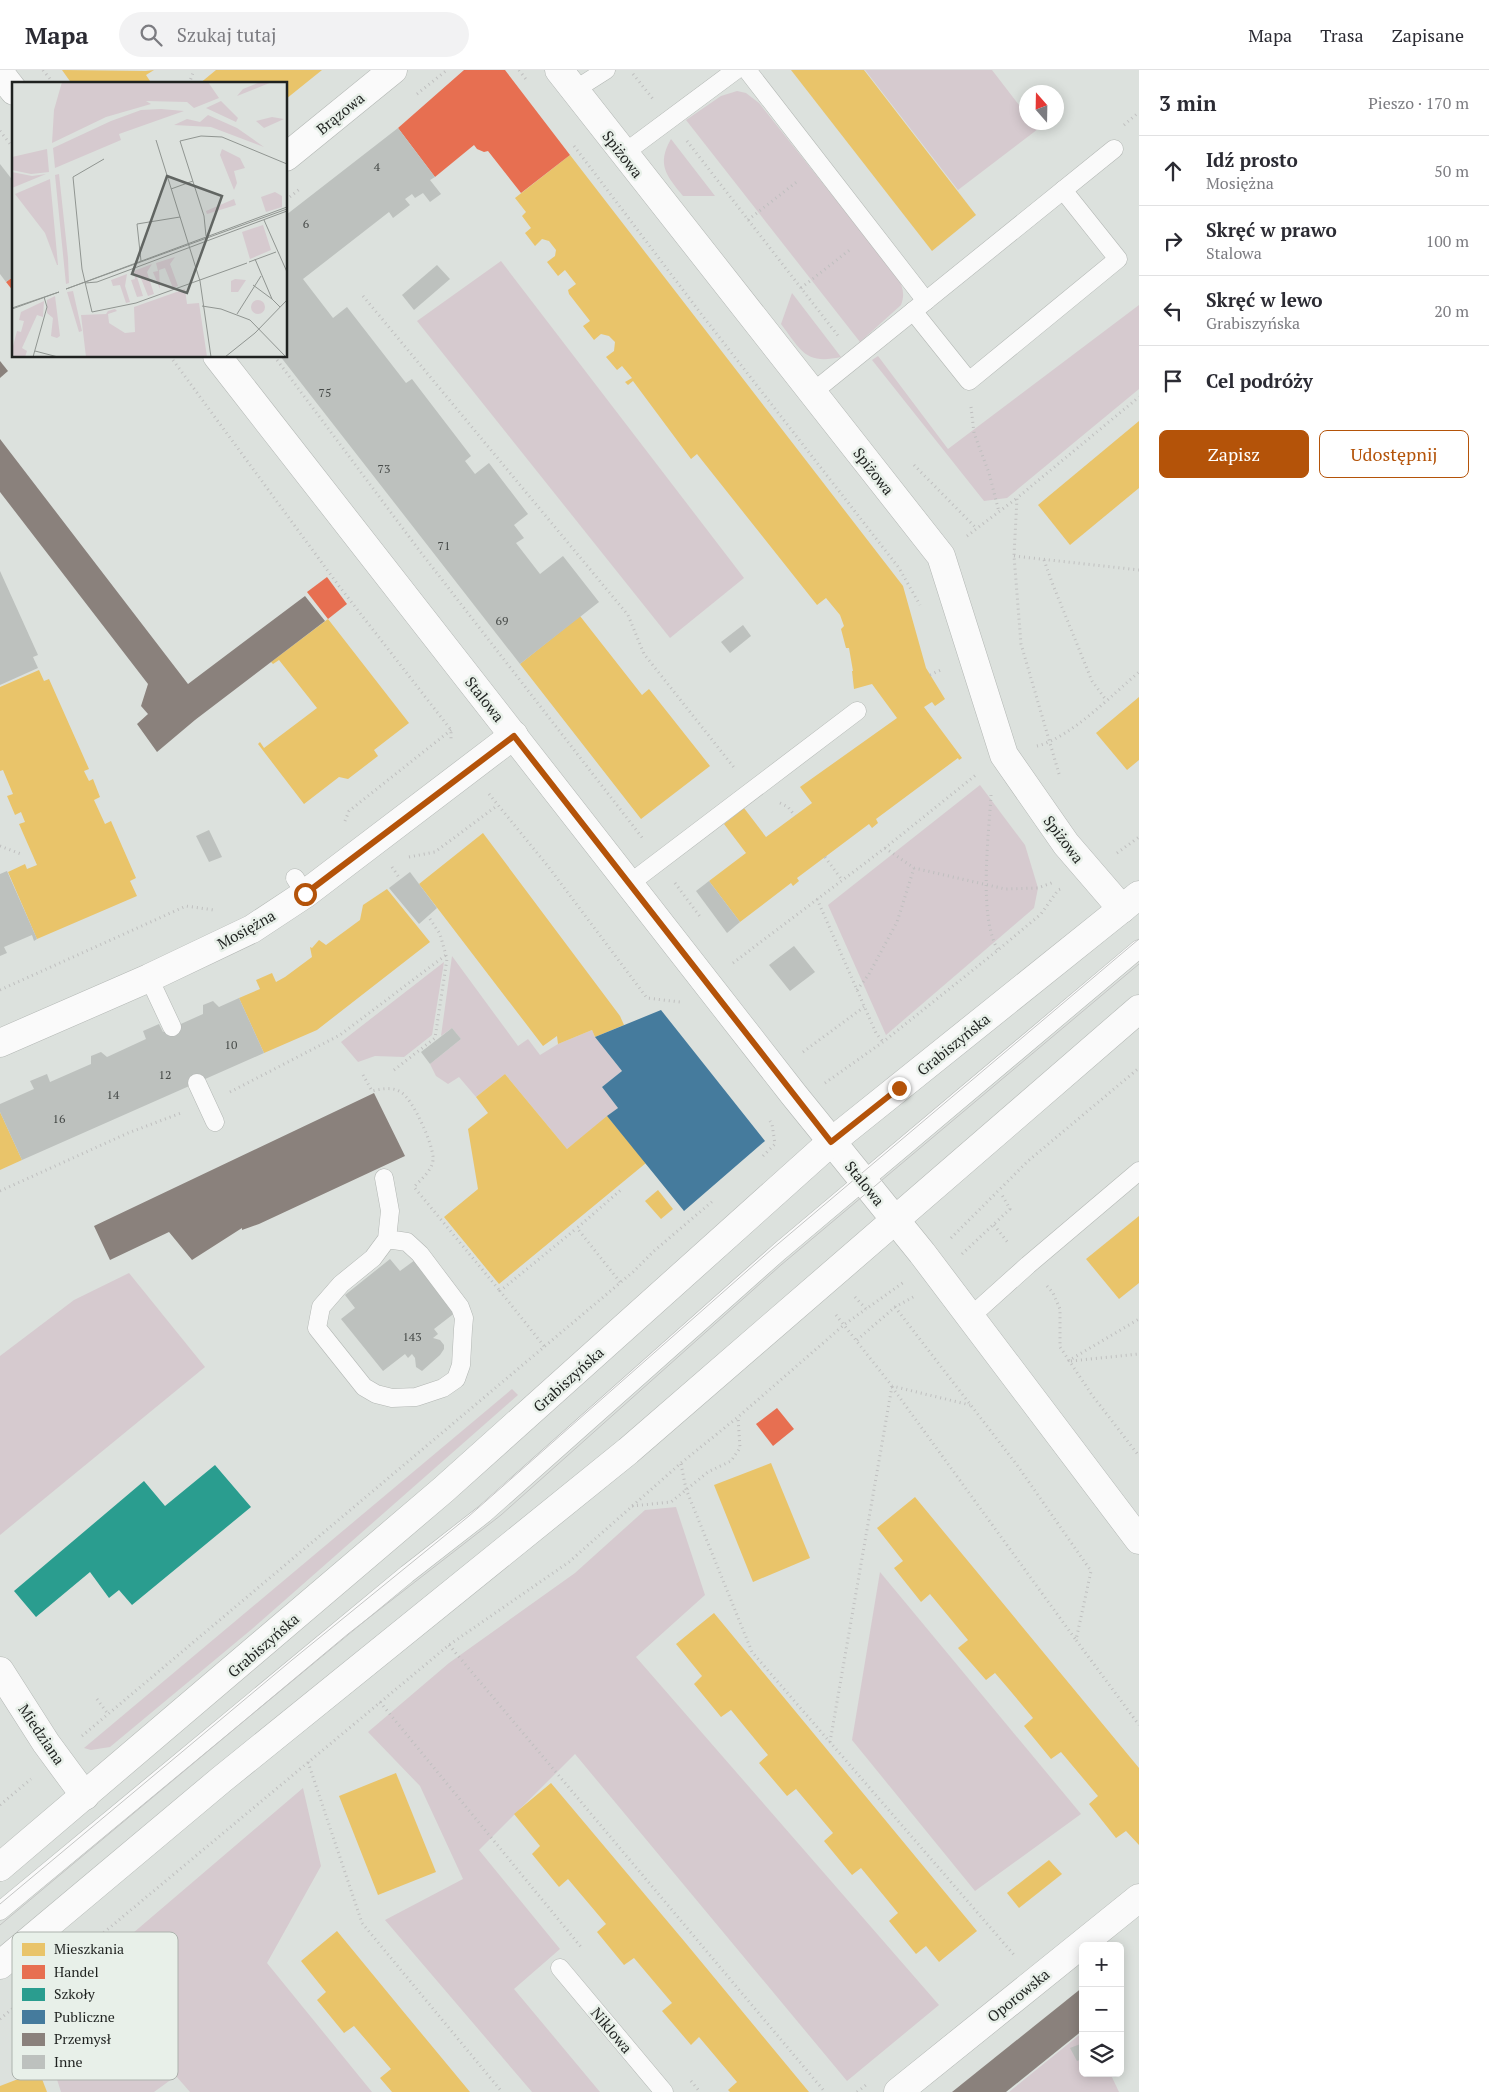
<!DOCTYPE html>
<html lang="pl">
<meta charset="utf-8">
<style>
:root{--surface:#fff;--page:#f2f2f3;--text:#2b2b33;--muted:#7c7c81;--line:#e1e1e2;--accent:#b45309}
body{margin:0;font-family:"PT Serif",serif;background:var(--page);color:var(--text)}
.controls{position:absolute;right:15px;bottom:15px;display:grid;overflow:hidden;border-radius:8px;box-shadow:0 2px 12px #0003}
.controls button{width:45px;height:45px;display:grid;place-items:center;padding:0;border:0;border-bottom:1px solid var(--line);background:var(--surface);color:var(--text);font:25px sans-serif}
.compass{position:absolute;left:1019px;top:15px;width:45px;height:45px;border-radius:50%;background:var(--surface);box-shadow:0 2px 12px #0003;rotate:340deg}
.stop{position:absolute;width:15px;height:15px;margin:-11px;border:4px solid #b45309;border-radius:50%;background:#fff}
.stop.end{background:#b45309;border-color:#fff;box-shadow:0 1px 5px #0008}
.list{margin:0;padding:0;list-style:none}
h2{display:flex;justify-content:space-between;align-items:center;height:65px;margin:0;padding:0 20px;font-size:21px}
h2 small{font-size:16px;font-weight:400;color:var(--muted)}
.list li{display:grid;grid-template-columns:32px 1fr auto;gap:15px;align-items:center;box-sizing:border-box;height:70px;padding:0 20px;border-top:1px solid var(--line)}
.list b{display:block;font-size:19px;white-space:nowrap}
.list p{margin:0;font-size:16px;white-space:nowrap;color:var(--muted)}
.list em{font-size:16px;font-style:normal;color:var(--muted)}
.actions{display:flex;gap:10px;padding:15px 20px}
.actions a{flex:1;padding:11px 0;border:1px solid var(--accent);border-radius:8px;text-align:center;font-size:18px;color:var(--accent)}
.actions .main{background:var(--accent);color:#fff}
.icon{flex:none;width:28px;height:28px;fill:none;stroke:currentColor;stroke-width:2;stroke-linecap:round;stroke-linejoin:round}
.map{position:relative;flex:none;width:1139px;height:2022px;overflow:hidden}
header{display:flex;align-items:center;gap:30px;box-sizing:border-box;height:70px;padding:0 25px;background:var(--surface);border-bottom:1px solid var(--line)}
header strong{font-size:24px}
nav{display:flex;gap:28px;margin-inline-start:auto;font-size:18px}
.search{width:350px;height:45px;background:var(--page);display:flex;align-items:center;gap:12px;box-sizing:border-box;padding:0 18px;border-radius:28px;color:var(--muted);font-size:19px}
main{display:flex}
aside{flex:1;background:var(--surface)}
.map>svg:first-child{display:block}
</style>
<header>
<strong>Mapa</strong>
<div class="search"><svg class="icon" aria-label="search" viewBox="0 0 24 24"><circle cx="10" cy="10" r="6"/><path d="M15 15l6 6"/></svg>Szukaj tutaj</div>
<nav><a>Mapa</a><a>Trasa</a><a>Zapisane</a></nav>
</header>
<main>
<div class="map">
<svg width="1139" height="2022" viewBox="0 0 1139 2022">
<rect width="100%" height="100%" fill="#dce1dd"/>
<g fill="#d6cacf">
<path d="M865,0H992L1026,44V52L1033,53L1038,59L958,120Z"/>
<path d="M737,21L746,23L759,33L898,208C903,218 905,224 901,235L860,272L686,50L721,26Z"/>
<path d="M671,69L715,126H683C667,106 656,95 671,69Z"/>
<path d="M501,191L744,508L670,568L417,251Z"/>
<path d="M792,223L841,287C805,295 801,280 781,254Z"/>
<path d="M1139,235V319L1007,428L984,431L872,290L878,286L948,379Z"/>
<path d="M980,715L1025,775L1038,818L1034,838L886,965L828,835Z"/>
<path d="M452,886L518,976L528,969L540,985L558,974L592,960L595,967L622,1001L602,1017L618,1038L567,1079L505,1004L476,1027L459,1007L448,1014L436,1006L430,994L461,969L452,958L441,966Z"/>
<path d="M444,892L432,965L404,987L375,986L358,992L341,972Z"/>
<path d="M129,1203L205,1297L0,1465V1286L74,1230Z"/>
<path d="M512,1319L518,1325L252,1559L110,1677L91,1680L84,1678Z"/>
<path d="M676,1437L705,1525L636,1587L939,1935L847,2011L575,1684L479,1780L560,1879L514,1919L600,2022H532L385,1850L463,1809L420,1716L368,1662L449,1593L575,1503L645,1440Z"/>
<path d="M880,1502L1081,1744L975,1821L852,1670Z"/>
<path d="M303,1718L321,1796L267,1893L372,2022H190L176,2006L154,2022H61L46,1975L23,1957Z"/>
<path d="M1083,1962V2003H1110L1119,2022H1009Z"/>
</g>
<g fill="#e9c46a">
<path d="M62,0L146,1L154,0L146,5L152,14H72Z"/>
<path d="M216,0H322L286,29V14H199Z"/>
<path d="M791,0H864L976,145L932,181Z"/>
<path d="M570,85L903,516L926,598L945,629L935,636L932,632L924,637L962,688L959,690L958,688L876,749L878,753L872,758L869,754L797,808L799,811L793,816L791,813L740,852L709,811L746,783L724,754L744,738L766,767L812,733L800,717L897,648L872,614L854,619L852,601H853L849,578H846L841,559L844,556L840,545L826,528L817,535L697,384L691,389L633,311L628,315L625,312L632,308L622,296L617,300L606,287L614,281L615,272L609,266L601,264L594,270L583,256L590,251L569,224L568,220L576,214L565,200L558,206L547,192L555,186L556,180L549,171L542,169L535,176L525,163L531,158L522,146L526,142L515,128Z"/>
<path d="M1139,351V418L1070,475L1038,435Z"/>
<path d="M580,546L642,625L649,619L710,696L641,749L520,594Z"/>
<path d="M328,549L409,653L374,680L378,686L348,709L339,707L304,734L258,674L260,672L264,678L317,638L279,590L273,594L271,592Z"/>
<path d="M39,600L44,611L49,609L89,699L84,701L89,711L93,709L100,727L94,730L105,754L111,751L136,808L130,811L137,826L37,869L8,802L25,794L27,799L37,795L19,754L25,752L21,742L15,745L7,726L13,724L3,700L0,701V617Z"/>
<path d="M1139,627V690L1127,700L1096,663Z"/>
<path d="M483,763L620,946L624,955L595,967L592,960L558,974L557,966L543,976L419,814Z"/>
<path d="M387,819L430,872L317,960L264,983L239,928L260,919L256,910L272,903L276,912L285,907L312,887L310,877L312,878L319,870L326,875L360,850L363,835Z"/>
<path d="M505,1004L567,1079L607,1046L646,1093L499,1214L444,1147L478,1119L468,1059L488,1043L476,1027Z"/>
<path d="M0,1042L22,1090L0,1100Z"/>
<path d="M658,1120L673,1139L661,1149L645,1131Z"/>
<path d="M1139,1146V1213L1119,1229L1086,1189Z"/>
<path d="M771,1393L810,1488L753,1512L714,1415Z"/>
<path d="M915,1427L1139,1698V1775L1126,1761L1116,1768L1089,1734L1098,1726L1061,1682L1051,1689L1024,1656L1033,1648L1007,1617L995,1603L986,1610L958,1578L968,1570L930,1524L921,1532L894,1498L903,1491L877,1458Z"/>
<path d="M714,1543L977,1861L939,1892L926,1876L916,1884L889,1851L898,1843L861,1798L852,1805L824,1771L833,1763L796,1719L787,1726L759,1693L768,1685L731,1640L721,1647L694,1614L702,1606L676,1574Z"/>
<path d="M396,1703L436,1802L378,1825L339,1726Z"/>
<path d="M551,1713L684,1871L809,2022H730L728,2020L737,2012L699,1967L691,1975L662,1941L672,1933L634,1888L624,1895L597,1862L606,1854L568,1809L559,1817L532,1784L540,1776L514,1744Z"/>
<path d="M1049,1790L1062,1804L1019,1838L1007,1823Z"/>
<path d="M337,1861L402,1940L470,2022H392L380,2008L391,1999L354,1956L344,1963L317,1930L326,1922L301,1891Z"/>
<path d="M39,2001L47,2022H0V2016Z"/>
</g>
<g fill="#e76f51">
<path d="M464,0H505L570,85L521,123L488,81L484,82L477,79L474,75L435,107L398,58Z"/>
<path d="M14,206V222L6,212Z"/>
<path d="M327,507L347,534L328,549L307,522Z"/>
<path d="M777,1338L794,1359L773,1376L756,1354Z"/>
</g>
<path fill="#2a9d8f" d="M215,1395L251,1437L132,1535L119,1520L109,1528L90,1502L36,1547L14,1521L144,1411L165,1436Z"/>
<path fill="#457b9d" d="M661,940L765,1071L684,1141L607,1046L618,1038L602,1017L622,1001L595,967Z"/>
<g fill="#8a817c">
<path d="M0,291L8,301L0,308Z"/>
<path d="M0,369L188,614L305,526L325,551L195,650L157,682L137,654L148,644L141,636L148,614L0,422Z"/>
<path d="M374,1023L405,1086L259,1154L242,1160V1158L192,1190L169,1162L110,1190L94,1156Z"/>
<path d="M1083,1917V1960L1006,2022H952Z"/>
</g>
<g fill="#bdc1be">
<path d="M398,58L435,107L430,110L441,124L430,132L423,123L415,128L412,124L405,129L410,135L393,148L389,142L303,209L333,248L347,237L406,313L412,309L471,386L465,391L475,404L489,393L528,444L514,455L524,468L516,473L540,504L563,486L599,532L520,594L280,286H286V145Z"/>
<path d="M0,94L14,112V206L6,212L0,204Z"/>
<path d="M437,195L450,209L414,240L402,225Z"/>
<path d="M0,501L38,585L33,587L38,598L0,615Z"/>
<path d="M743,555L751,566L730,583L721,572Z"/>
<path d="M209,760L222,787L209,792L196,766Z"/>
<path d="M7,801L37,869L34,871L32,865L4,877L7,883L0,886V804Z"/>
<path d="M410,802L437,838L419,854L389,818Z"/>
<path d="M709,811L740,852L727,863L696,821Z"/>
<path d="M794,876L815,902L790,921L769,895Z"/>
<path d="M239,928L264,983L22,1090L0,1042V1034L34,1019L30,1011L47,1004L50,1012L91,994V986L101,982L107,987L146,969L143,961L159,954L163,962L203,944V935L213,931L219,937Z"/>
<path d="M452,958L461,969L430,994L421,982Z"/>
<path d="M390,1189L400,1201L415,1190L456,1242L434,1259L438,1264L433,1268L440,1270L444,1275V1279L440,1285L422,1301L416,1297L415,1288L412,1284L408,1288L405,1284L383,1301L341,1249L355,1238L345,1225Z"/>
<path d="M1083,1973V1989L1077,1991L1070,1978Z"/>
</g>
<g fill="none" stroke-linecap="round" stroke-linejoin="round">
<defs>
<g id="service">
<path d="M747,0L926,231"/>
<path d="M573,21L606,0"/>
<path d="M623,84L736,0"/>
<path d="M913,241L969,311L1118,189L1063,120"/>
<path d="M813,322L1114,79"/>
<path d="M295,808L305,824"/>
<path d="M629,814L857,641"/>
<path d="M149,908L172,957"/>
<path d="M197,1013L215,1052"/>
<path d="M384,1108L390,1141L387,1169L373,1188L341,1214L321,1237L317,1258L364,1317L376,1324L392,1328L416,1327L443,1318L456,1309L461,1295L463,1259L464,1248L460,1237L420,1184L407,1172L387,1169"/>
<path d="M969,1248L1028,1195L1139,1101"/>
<path d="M0,1841L407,1504L484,1444L780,1181L1139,879"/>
<path d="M560,1898L664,2022"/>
</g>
<g id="minor">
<path d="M559,0L941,486L1004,685L1066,774L1122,839"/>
<path d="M0,3L14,21"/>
<path d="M286,87L393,0"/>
<path d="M217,286L794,1025L922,1183L1139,1470"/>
<path d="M0,973L149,908L252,859L305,824L514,665"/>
<path d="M0,1601L46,1673L85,1726"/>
<path d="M898,2022L1139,1828"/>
</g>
<g id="secondary">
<path d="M0,1797L443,1420L831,1072L1139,825"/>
<path d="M0,1895L222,1709L628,1381L1139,939"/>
</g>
</defs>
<use href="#service" stroke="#b3b7b4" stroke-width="19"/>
<use href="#minor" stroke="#b3b7b4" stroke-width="29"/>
<use href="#secondary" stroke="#b3b7b4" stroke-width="29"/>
<g stroke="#bfbfbf" stroke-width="3" stroke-dasharray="1 4" stroke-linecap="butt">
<path d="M43,0L54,14"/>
<path d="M519,0L528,12"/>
<path d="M633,4L653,29"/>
<path d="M189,14L194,0"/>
<path d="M417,24L447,0"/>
<path d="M1124,55L1139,42"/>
<path d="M0,61L14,79"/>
<path d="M687,71L839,267"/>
<path d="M574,76L702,245L899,498L920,535"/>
<path d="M286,130L301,118"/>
<path d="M748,150L799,110"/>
<path d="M801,218L852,178"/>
<path d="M363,226L628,545L644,584L736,700"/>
<path d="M170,286L339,516L451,660V671"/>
<path d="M274,286L419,480L644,770"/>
<path d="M971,337L974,363L989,403L999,442"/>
<path d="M914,395L977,459"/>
<path d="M967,466L1017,428"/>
<path d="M1014,486L1139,500"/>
<path d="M1044,490L1053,515L1092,611L1106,630"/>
<path d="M930,605L943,599"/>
<path d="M1037,676C1070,668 1112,625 1139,602"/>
<path d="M1059,704L1021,574L1014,486L1017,428L1139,327"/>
<path d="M489,724L547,795L647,928L680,932"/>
<path d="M991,725C989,764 978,847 998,880"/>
<path d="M780,733L788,737L795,746"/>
<path d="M345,751L349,741L451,660"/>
<path d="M0,776L21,784"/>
<path d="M885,778L914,798L1005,819L1038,818L1054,812"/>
<path d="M1117,783L1139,767"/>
<path d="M409,787L435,782L498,735"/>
<path d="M825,787L842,810"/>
<path d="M392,797L400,809"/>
<path d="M675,813L701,848"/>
<path d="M817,829L876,963L883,972"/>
<path d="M733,893L885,778L977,704"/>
<path d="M0,920L186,836L214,840"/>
<path d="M857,920L869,904L897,852L914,798"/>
<path d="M803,982L864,937"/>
<path d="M394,1000L435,968L447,889L440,864L428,846"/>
<path d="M363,1005L372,1021C381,1019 393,1016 402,1023C413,1030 434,1076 433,1089C433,1100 421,1109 414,1117L500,1221"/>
<path d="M825,1013L883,972L998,880L1041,844L1058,820L1063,818"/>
<path d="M230,1022L340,965L446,885"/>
<path d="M763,1086L775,1074L772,1054L770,1051"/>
<path d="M0,1121L128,1063L181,1043"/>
<path d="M994,1155L1009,1174"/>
<path d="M951,1168L1028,1091L1139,998"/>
<path d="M962,1184L1010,1139L1002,1125"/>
<path d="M620,1212L577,1158L622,1119"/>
<path d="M1047,1216L1053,1223L1060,1239V1277L1092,1325L1139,1386"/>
<path d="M855,1227L866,1239L904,1212"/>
<path d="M895,1237L1017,1395L1091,1501L1076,1570L1139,1655"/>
<path d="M836,1245L892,1316L970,1335"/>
<path d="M857,1270L895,1237L915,1226"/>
<path d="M544,1276L500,1221L577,1158"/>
<path d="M1068,1291L1139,1249"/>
<path d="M1071,1291L1139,1284"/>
<path d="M892,1317L1076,1570"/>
<path d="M681,1394L686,1419L752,1582L1015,1886"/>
<path d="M632,1436L671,1432L708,1402L731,1391L740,1378L738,1347"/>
<path d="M449,1575L825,2022"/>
<path d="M97,1629L108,1644"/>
<path d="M380,1632L581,1877"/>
<path d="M82,1666L633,1202L654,1181L714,1130"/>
<path d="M830,1672L892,1316"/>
<path d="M308,1692L362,1853L502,2022"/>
<path d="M0,1735L31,1709"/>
<path d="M0,1949L449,1575L569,1492L681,1393L738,1347L845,1254L866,1239"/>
<path d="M691,2011L700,2022"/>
<path d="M857,2022L866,2015"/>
</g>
<use href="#service" stroke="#fafafa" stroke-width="18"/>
<use href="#minor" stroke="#fafafa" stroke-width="28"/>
<use href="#secondary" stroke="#fafafa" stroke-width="28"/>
<g stroke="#c4c5c4" stroke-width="1">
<path d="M0,1834L292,1590L469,1446L772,1179L1139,869"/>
<path d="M0,1855L348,1564L501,1445L781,1195L1139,894"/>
</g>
</g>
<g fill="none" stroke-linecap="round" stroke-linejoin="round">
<path stroke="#b45309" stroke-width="6" d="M305,824L514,666L831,1072L899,1018"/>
</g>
<g text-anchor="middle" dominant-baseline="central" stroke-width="5" stroke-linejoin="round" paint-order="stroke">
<g font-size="12" fill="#464a48">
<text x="377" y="96">4</text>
<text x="306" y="153">6</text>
<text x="325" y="322">75</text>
<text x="384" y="398">73</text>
<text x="444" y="475">71</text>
<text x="502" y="550">69</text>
<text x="231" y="974">10</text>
<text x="165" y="1004">12</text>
<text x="113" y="1024">14</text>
<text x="59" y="1048">16</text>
<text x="412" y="1266">143</text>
</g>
<g font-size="15" fill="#1f2220" stroke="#e8f0e9">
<text transform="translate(340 43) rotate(-39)">Brązowa</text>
<text transform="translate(623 84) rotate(52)">Spiżowa</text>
<text transform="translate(874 401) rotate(52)">Spiżowa</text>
<text transform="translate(485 629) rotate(52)">Stalowa</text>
<text transform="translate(1064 769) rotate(53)">Spiżowa</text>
<text transform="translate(246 859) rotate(-29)">Mosiężna</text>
<text transform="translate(953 974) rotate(-39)">Grabiszyńska</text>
<text transform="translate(865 1113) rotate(51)">Stalowa</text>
<text transform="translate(568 1309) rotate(-42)">Grabiszyńska</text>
<text transform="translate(263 1575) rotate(-41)">Grabiszyńska</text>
<text transform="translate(42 1664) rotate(56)">Miedziana</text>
<text transform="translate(1018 1925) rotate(-39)">Oporowska</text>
<text transform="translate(612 1960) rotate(50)">Niklowa</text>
</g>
</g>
<g transform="translate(12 12)">
<rect width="275" height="275" fill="#dce1dd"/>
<path d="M50,0H196L207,16L182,26L175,20L134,19L139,22L94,35L40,61L42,28ZM248,0H260L225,14L231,7ZM209,19L226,36L224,40L194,26ZM149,27L172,29L107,52L109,58L43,86L41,66L99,39L129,28ZM196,33L225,46L252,65L199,45L162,43L175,37L188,40ZM260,35L272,37L252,46L244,39ZM35,67L37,90L19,92L0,88V75ZM210,67L228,76L233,86L222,89L225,101L222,108L208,73ZM0,90L20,94L34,92L0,106ZM47,92L56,176L57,201L54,202L43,93ZM38,97L46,183H45L33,151L3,112ZM263,110L270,114V125L254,130L249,115ZM222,117L224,123L195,132L192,124L194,129ZM251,143L259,168L238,177L230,150ZM163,175L158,182L166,204L161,206L153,186L147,188L148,207L141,190L146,189L144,181ZM140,182L135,190L142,212L136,214L128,194L125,195L131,214L125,215L119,198L123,197L122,189ZM115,192L113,204L118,220L114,221L108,203L101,204L99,198ZM223,197L234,198L226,210H219V199ZM173,207L175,222L187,221L195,275H74L69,233L94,232L96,229L103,227L105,229L96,232L97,241L113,251L123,250L122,225ZM61,209L70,249L67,250L55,210ZM43,214L48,254L45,256L39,254L41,236L35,231V218ZM239 225a7 7 0 1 1 14 0a7 7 0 1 1-14 0ZM32,219L31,235L25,233L10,266L15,269L13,275H2L0,268L5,249L9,250L12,239L7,238L9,230Z" fill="#d6cacf"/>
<path fill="none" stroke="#909591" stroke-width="1" d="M144,58L188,199L199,275M92,77L61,95L70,187L80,230L124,221L235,181M159,107L181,99M252,138L275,190M194,154L192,134L168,59L189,54L210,55L275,82M243,177L260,217L268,225M129,179L125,142L168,135M237,180L264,170M73,201L85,200L275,129M241,203L260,217M54,207L275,125M54,207L275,127M190,224L209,227L238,238L274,275M0,226L47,210M0,227L47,210M225,232L249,194M23,269L46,275M21,275L35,225L32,215M213,275L243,251L275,218"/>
<path fill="#616562" fill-opacity="0.15" stroke="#616562" stroke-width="2.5" d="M155,94L210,114L175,211L120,192Z"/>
<rect width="275" height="275" fill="none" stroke="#1f2220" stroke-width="2.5"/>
</g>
<rect x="12" y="1862" width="166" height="148" rx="8" fill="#e8f0e9" stroke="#acb2ad" stroke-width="1"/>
<rect x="22" y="1873" width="23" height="13" fill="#e9c46a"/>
<rect x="22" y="1895" width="23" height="14" fill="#e76f51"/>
<rect x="22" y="1918" width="23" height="13" fill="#2a9d8f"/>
<rect x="22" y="1940" width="23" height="14" fill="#457b9d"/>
<rect x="22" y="1963" width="23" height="13" fill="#8a817c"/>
<rect x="22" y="1985" width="23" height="14" fill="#bdc1be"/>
<g font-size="14" fill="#1f2220">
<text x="54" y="1884">Mieszkania</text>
<text x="54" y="1907">Handel</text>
<text x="54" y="1929">Szkoły</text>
<text x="54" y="1952">Publiczne</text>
<text x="54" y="1974">Przemysł</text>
<text x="54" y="1997">Inne</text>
</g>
</svg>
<div class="controls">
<button>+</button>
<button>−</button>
<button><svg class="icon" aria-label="layers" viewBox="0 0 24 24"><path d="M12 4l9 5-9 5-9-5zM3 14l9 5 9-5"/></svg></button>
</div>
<svg class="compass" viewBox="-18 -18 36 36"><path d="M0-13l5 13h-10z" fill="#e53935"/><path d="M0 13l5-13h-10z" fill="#7c7c81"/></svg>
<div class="stop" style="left:305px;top:824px"></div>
<div class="stop end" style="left:899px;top:1018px"></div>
</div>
<aside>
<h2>3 min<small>Pieszo · 170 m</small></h2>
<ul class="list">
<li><svg class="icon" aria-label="ahead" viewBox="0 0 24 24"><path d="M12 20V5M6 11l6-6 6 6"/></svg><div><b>Idź prosto</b><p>Mosiężna</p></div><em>50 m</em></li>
<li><svg class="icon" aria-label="right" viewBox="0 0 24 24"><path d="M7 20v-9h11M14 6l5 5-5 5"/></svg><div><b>Skręć w prawo</b><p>Stalowa</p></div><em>100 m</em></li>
<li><svg class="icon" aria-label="left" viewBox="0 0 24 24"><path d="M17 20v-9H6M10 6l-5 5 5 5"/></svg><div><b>Skręć w lewo</b><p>Grabiszyńska</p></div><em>20 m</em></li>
<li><svg class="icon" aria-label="arrive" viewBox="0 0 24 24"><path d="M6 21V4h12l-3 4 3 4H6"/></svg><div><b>Cel podróży</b></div></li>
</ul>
<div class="actions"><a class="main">Zapisz</a><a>Udostępnij</a></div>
</aside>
</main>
